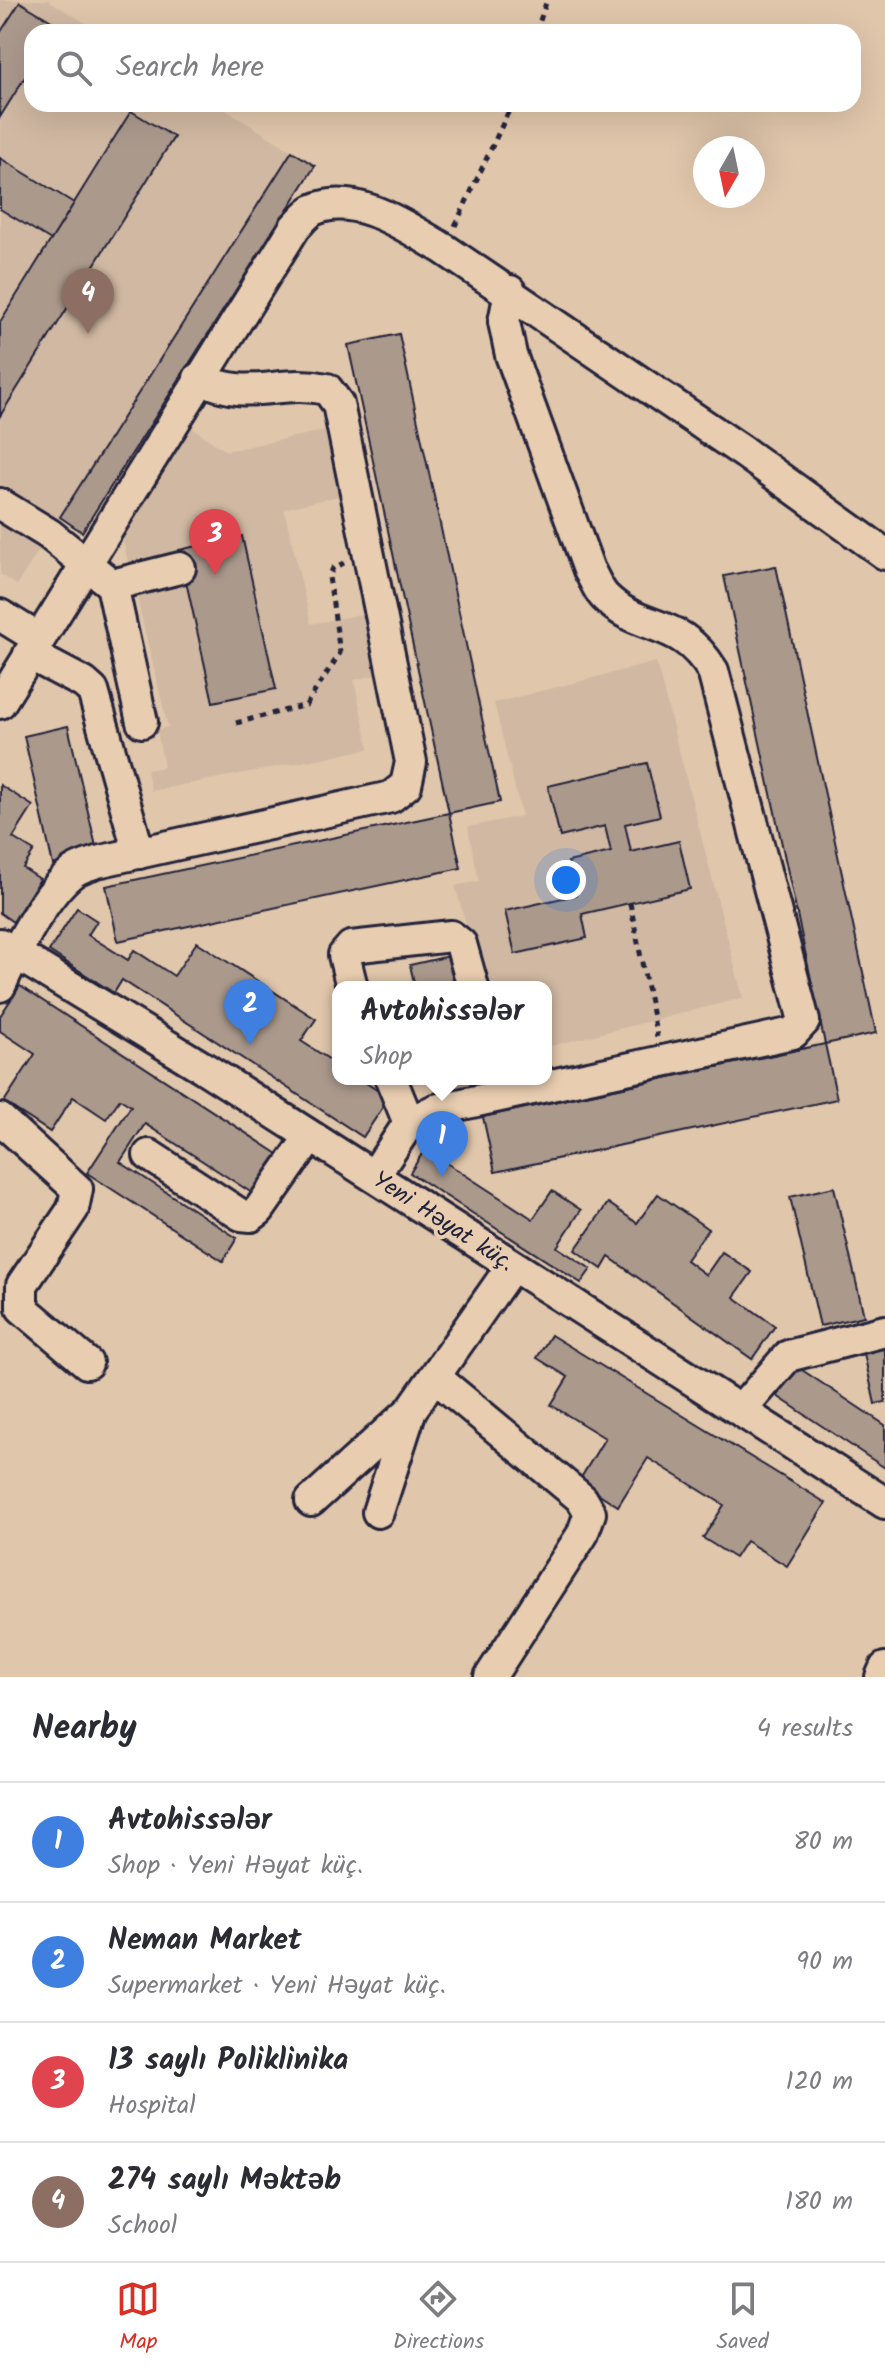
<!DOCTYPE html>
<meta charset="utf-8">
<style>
:root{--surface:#fff;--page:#f7f7f7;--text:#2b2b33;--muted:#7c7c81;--line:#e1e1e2;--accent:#d93025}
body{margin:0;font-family:Kalam,sans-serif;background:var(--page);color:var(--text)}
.compass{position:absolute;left:693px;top:136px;width:72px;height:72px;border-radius:50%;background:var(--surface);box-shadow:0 8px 32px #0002;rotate:189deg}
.you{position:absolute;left:566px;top:880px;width:28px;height:28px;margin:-20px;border:6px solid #fff;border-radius:50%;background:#1a73e8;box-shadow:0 0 0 12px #1a73e833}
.badge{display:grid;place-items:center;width:52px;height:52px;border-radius:50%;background:var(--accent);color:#fff;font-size:26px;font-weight:700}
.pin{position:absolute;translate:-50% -66px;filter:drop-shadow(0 2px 4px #0008)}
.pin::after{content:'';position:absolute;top:42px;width:28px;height:24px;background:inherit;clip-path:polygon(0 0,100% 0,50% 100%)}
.popup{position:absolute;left:332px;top:981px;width:220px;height:104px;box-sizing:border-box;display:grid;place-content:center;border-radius:16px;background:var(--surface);filter:drop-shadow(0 2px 6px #0005);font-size:26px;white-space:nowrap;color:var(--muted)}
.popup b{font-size:30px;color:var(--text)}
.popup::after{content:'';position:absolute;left:50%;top:100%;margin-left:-16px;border:16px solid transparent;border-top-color:var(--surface)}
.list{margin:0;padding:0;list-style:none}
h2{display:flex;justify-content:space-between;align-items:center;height:104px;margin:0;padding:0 32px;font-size:34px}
h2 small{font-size:26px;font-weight:400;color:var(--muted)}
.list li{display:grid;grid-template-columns:52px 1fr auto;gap:24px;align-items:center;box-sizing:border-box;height:120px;padding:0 32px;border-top:2px solid var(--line)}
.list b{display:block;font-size:30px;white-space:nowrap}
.list p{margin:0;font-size:26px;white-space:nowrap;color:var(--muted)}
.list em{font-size:26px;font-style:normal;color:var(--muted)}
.icon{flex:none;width:44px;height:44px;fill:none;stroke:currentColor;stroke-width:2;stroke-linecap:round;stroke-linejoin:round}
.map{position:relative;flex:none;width:885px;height:1677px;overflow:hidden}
.search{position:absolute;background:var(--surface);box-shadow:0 8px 32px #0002;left:24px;right:24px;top:24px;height:88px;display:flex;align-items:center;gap:20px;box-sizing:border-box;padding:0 28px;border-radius:24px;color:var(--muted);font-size:30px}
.sheet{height:584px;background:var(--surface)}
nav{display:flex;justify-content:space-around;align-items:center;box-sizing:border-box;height:112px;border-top:2px solid var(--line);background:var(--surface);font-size:22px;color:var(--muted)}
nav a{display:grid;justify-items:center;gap:4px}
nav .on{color:var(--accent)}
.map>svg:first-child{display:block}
</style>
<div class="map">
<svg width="885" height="1677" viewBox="0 0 885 1677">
<rect width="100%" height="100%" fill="#e0c6ab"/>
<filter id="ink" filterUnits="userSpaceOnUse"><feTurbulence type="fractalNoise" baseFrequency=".0125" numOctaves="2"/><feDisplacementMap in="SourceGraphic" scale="16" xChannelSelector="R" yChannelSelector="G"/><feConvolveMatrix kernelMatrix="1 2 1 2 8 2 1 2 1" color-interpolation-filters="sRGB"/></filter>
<g filter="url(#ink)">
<g fill="#d0b8a2">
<path d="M0,0H48L100,32H32V104H216L292,151L17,585L0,574Z"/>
<path d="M191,427L226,451L328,430L343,495L284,509L311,624L372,612L384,673L354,680L369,749L151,791L147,770L164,767L157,730L168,727L122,537Z"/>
<path d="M656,662L743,998L546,1047V987H484L455,886L479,881L468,827L522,816L494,703Z"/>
</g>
<g fill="#ab998c" stroke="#22223b" stroke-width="2">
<path d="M20,2L58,25L53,32H32V66L0,117V33Z"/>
<path d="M131,111L174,137L0,416V322Z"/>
<path d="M292,151L315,166L82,532L60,517Z"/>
<path d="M0,158L74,203L51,240L0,209Z"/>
<path d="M399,334L500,802L449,813L348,345Z"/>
<path d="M242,536L276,689L213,702L179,550Z"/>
<path d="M776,566L876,1033L825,1044L724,576Z"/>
<path d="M68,726L98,855L53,865L24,736Z"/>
<path d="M647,763L660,816L625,824L631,852L679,841L690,889L582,914L587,938L515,954L505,911L576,895L568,862L611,852L605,826L560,837L548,786Z"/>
<path d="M0,785L33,806L13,838L34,851L23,868L40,879L13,922L0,913Z"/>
<path d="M449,813L461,868L118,941L106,886Z"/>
<path d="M77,908L97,921L88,935L128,960L134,950L174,976L197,942L316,1019L301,1041L338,1065V1079H360L389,1098L363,1137L122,980L114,993L49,951Z"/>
<path d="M454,955L461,987H415L410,965Z"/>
<path d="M20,986L278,1154L252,1193L145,1124L120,1162L237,1238L223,1261L87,1173L131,1106L120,1099L106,1119L73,1097L50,1132L4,1102L35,1054L0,1031V1016Z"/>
<path d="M825,1044L837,1099L495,1172L483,1117Z"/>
<path d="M436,1079H483L484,1084L440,1094Z"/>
<path d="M425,1149L533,1219L552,1191L581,1210L557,1247L591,1269L581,1283L410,1173Z"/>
<path d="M834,1187L864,1316L820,1326L790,1197Z"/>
<path d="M658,1194L708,1229L686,1260L706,1275L722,1252L752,1272L734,1297L775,1326L752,1359L609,1257L602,1269L575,1250L608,1203L637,1223Z"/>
<path d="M551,1335L826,1503L787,1566L746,1541L735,1558L703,1538L724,1505L648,1458L618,1506L579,1481L605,1438L551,1405L568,1377L537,1358Z"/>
<path d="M885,1344V1402L875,1404L863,1349Z"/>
<path d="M796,1366L885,1425V1468L777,1396Z"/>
</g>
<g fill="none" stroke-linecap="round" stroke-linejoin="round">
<defs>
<g id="minor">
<path d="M0,504L49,534L112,585L142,722"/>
<path d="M112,585L180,568"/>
<path d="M0,615L39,639"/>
<path d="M29,654L84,683L93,691L139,853"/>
<path d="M0,703L295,227C300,222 307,213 313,210C356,190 409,229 444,249L745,453L885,554"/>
<path d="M0,944L204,1068L885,1503"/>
<path d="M0,986C15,953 44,894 73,872C80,867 89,865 97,862L391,797L406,785L411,762L338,404L327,389C277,378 252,403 199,378"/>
<path d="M352,987L344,955L351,947L451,936L461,944L473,987"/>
<path d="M391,1079L409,1123"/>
<path d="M0,1119L77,1189L73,1209L22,1285V1308L87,1363"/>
<path d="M149,1155L241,1215L251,1216L259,1210L310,1137"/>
<path d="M374,1176L409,1123L435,1110L793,1033L804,1021L713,671C679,615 642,634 605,597C598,590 594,578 589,570L511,355L504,322L510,291"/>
<path d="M435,1377L582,1499L590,1513L582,1535L490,1677"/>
<path d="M741,1410L788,1356L885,1331"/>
<path d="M311,1501L411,1410L512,1266"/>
<path d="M378,1512L409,1416"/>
<path d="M881,1677L885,1668"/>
</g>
</defs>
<use href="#minor" stroke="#22223b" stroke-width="36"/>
<g stroke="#22223b" stroke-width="5" stroke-dasharray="6 6" stroke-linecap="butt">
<path d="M536,32L547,0"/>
<path d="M455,226L512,104"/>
<path d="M236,723L306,705L340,653L329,577L333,568L344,563"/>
<path d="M630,903L657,1037"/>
</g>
<use href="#minor" stroke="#e8cdb0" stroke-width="30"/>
</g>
</g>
<g text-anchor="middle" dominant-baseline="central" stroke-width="8" stroke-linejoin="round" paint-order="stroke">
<g font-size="24" fill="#22223b" stroke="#e8cdb0">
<text transform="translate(443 1222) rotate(33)">Yeni Həyat küç.</text>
</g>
</g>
</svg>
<svg class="compass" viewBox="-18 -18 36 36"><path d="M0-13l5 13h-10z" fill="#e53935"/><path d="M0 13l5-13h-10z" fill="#7c7c81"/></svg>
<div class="you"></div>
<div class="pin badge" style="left:442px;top:1177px;background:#3f7fe0">1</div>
<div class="popup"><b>Avtohissələr</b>Shop</div>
<div class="pin badge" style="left:250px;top:1045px;background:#3f7fe0">2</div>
<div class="pin badge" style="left:215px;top:575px;background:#e0444e">3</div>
<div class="pin badge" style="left:88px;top:334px;background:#8d6e63">4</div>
<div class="search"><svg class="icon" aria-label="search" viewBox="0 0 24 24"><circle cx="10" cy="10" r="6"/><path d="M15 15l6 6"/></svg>Search here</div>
</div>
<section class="sheet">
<h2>Nearby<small>4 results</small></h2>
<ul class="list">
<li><span class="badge" style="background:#3f7fe0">1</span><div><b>Avtohissələr</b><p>Shop · Yeni Həyat küç.</p></div><em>80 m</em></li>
<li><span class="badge" style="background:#3f7fe0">2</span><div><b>Neman Market</b><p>Supermarket · Yeni Həyat küç.</p></div><em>90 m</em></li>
<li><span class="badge" style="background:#e0444e">3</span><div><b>13 saylı Poliklinika</b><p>Hospital</p></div><em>120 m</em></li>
<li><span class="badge" style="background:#8d6e63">4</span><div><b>274 saylı Məktəb</b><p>School</p></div><em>180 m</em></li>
</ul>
</section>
<nav>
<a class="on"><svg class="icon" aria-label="map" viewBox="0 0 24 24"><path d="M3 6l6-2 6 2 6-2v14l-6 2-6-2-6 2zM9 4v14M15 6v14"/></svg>Map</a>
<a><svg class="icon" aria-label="directions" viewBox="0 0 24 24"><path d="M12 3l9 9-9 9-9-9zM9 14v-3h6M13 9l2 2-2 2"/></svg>Directions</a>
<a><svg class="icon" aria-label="saved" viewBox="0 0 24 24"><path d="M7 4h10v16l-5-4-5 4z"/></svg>Saved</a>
</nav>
